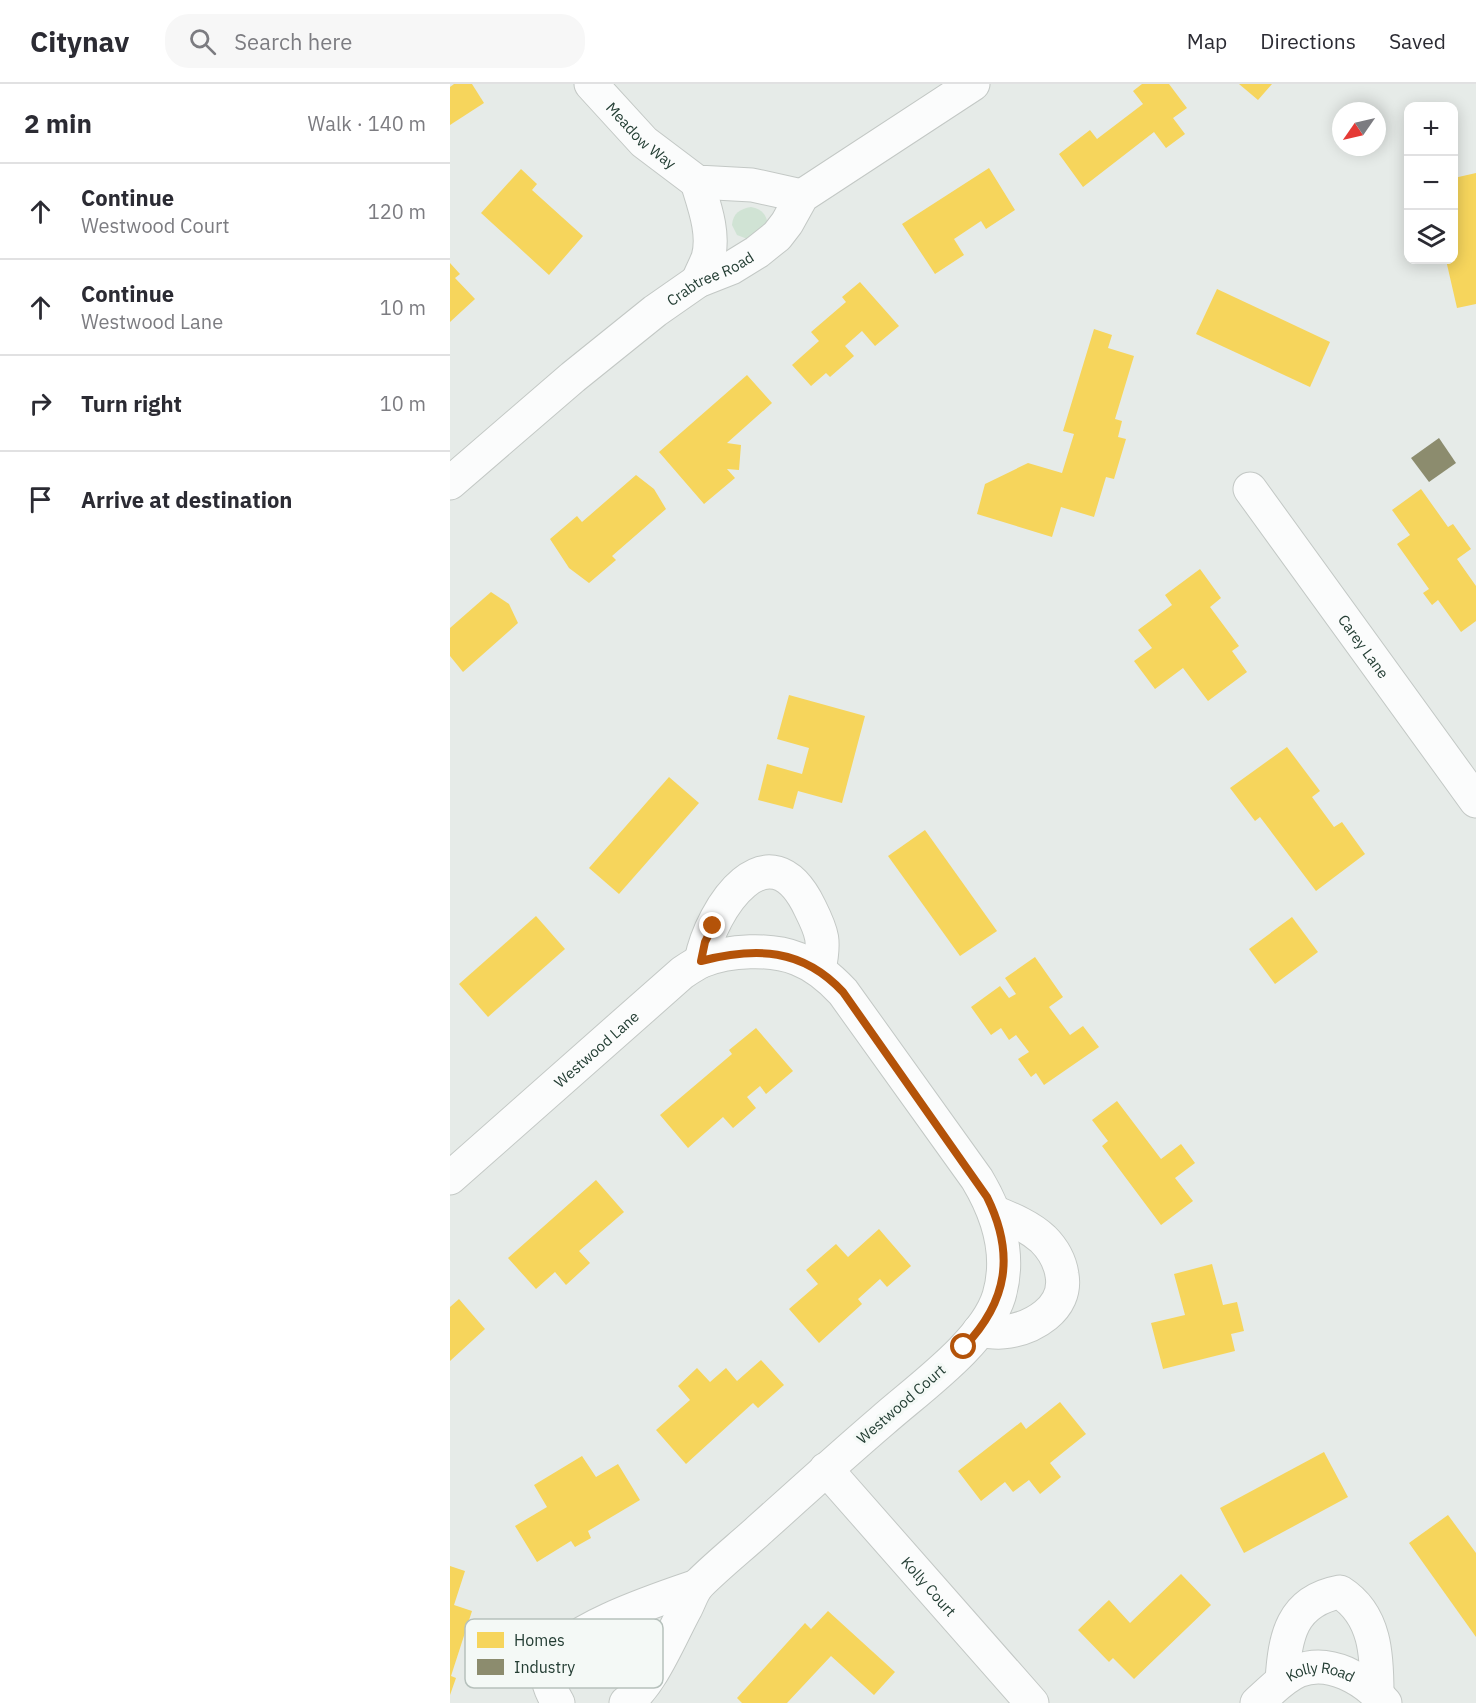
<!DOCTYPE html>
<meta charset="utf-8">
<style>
:root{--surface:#fff;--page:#f7f7f7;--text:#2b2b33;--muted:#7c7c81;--line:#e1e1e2}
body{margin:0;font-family:"IBM Plex Sans",sans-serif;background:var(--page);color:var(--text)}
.controls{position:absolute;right:18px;top:18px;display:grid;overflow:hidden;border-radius:12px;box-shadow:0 3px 15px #0003}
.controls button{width:54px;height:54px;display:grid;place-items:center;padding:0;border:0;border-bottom:2px solid var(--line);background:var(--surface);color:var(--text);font:30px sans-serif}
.compass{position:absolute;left:882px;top:18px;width:54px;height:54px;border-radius:50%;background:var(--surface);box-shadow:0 3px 15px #0003;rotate:236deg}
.stop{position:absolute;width:18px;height:18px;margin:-14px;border:4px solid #b45309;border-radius:50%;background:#fff}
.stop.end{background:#b45309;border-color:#fff;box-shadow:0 2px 6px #0008}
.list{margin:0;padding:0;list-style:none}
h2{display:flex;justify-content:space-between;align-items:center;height:78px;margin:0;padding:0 24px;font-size:26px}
h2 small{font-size:20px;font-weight:400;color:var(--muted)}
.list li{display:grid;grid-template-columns:39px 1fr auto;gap:18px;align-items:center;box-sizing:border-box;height:96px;padding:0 24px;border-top:2px solid var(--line)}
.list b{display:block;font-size:22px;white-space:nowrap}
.list p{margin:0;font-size:20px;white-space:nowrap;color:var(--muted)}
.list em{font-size:20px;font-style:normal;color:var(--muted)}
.icon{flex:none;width:33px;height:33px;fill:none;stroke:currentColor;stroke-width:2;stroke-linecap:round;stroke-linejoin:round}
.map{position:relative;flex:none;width:1026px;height:1619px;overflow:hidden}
header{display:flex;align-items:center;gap:36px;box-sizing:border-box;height:84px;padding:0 30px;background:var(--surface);border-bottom:2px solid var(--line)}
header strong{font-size:28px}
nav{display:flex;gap:33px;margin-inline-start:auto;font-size:21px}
.search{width:420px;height:54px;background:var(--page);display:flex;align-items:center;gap:15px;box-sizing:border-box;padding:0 21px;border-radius:24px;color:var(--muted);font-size:22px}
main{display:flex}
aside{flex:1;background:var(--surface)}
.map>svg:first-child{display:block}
</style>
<header>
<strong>Citynav</strong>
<div class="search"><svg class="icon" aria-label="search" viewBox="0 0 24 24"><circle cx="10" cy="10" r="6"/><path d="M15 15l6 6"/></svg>Search here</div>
<nav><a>Map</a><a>Directions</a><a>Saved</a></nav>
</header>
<main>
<aside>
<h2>2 min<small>Walk · 140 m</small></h2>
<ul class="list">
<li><svg class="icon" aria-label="ahead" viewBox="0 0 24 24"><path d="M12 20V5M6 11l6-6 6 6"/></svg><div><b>Continue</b><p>Westwood Court</p></div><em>120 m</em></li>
<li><svg class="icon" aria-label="ahead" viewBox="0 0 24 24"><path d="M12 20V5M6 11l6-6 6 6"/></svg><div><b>Continue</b><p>Westwood Lane</p></div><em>10 m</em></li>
<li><svg class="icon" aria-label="right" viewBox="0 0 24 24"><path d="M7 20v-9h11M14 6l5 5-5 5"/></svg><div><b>Turn right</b></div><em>10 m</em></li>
<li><svg class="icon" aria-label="arrive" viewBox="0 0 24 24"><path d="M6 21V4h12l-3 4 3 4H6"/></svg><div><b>Arrive at destination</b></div></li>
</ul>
</aside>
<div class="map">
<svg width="1026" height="1619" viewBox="0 0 1026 1619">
<rect width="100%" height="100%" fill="#e6ebe8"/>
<path fill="#d0e3d4" d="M301,123C312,125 317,131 318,142L300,156L287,151L282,141C283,129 290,125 301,123Z"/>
<g fill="#f6d55c">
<path d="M4,0H22L34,19L0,41V3Z"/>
<path d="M692,0H719L737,24L723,34L735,50L716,64L704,48L633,103L609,70L640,46L647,55L693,20L683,7Z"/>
<path d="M789,0H822L808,16Z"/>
<path d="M539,84L565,126L536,145L531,137L504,155L514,171L485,190L452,140Z"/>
<path d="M71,85L87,100L82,106L133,152L99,191L31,129Z"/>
<path d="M1026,89V220L1007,224L996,176H1004V94Z"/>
<path d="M0,179L10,190L5,194L25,215L0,238Z"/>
<path d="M410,198L449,242L425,262L412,247L395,262L404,272L380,293L376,289L361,302L342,281L369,257L361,248L396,218L392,213Z"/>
<path d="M767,205L880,258L860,303L746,250Z"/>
<path d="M644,245L662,251L658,264L684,272L665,335L672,337L668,353L676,355L664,395L656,393L644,433L611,423L602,453L527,430L535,400L578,379L612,389L624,350L613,347Z"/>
<path d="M297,291L322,319L277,359L291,361L289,386L277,385L285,394L254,420L209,368Z"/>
<path d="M186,391L204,405L216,425L162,472L166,476L139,499L119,484L100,455L127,432L132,438Z"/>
<path d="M971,405L998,443L1003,440L1021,465L1007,475L1026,502V537L1011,548L988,516L982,521L973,509L979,505L947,460L960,451L942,426Z"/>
<path d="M750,485L771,514L760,523L789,562L782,567L797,588L758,617L733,584L705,605L684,577L702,564L688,546L722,521L715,511Z"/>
<path d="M41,508L59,520L68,539L13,588L0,572V544Z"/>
<path d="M339,611L415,632L392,719L348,707L343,725L308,716L317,680L352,690L359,664L327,655Z"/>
<path d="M837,663L870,707L862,713L884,743L892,738L915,770L866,807L810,733L805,737L780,704Z"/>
<path d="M219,693L249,719L169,810L139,784Z"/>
<path d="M475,746L547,847L510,872L438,772Z"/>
<path d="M86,832L115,865L38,933L9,900Z"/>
<path d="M842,833L868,868L825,900L799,865Z"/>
<path d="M585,873L613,913L599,923L620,951L633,942L649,963L594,1001L586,989L581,993L568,975L579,968L566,951L559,956L551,944L541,951L521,923L550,902L559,914L566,910L555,894Z"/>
<path d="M306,944L343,987L316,1010L310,1002L297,1013L306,1024L283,1044L273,1033L238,1064L210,1031L282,970L279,966Z"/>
<path d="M667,1017L711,1075L731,1060L745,1079L725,1094L743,1117L711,1141L652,1062L658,1057L642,1036Z"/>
<path d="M146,1096L174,1128L129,1167L140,1179L116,1201L105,1188L86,1205L58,1174Z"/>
<path d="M429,1145L461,1182L437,1203L430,1195L408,1215L412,1220L369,1259L339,1225L368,1200L356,1186L386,1160L398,1173Z"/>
<path d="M762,1180L773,1221L787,1218L794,1247L781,1250L785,1267L713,1285L701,1239L735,1231L724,1190Z"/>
<path d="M9,1215L35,1245L0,1277V1223Z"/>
<path d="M311,1276L334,1301L308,1324L303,1319L236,1380L206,1346L240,1316L228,1302L247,1284L260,1298L276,1284L287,1297Z"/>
<path d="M610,1318L636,1350L600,1379L611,1393L590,1410L579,1396L563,1408L555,1398L531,1417L508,1387L571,1338L576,1345Z"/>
<path d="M874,1368L898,1413L794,1469L770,1424Z"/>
<path d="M132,1372L146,1393L168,1380L190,1416L138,1447L141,1454L125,1463L121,1457L87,1478L65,1442L97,1423L84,1401Z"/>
<path d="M998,1431L1026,1469V1553L959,1459Z"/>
<path d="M0,1482L15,1487L4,1521L22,1527L1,1592L6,1594L0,1611Z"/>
<path d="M731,1490L761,1521L684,1595L663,1574L659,1578L628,1546L659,1516L680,1539Z"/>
<path d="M378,1527L445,1588L424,1611L381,1572L337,1619H292L287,1614L355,1539L361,1545Z"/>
</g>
<path fill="#8c8c6e" d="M989,354L1006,379L979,398L961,374Z"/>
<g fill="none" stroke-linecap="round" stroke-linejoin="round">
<defs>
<g id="minor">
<path id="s1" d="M141,0L194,58L247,98L302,101L352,112"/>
<path d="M247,98C254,121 265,150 258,174C255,182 251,189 248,197"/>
<path id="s2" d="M0,399L123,293L205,227L248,197L281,184L307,168L327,152L337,139L352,112L523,0"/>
<path id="s3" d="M800,405L1026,717"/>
<path d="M251,877C261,824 319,739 360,824C373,850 375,857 369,886"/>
<path id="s4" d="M0,1094L232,889C238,885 245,880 252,877C279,866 321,864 348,875C366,882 380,894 393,908L527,1095C548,1130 561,1171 549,1212C535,1258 468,1305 432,1337C390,1373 348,1411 307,1448C288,1465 267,1482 249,1500C243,1506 240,1516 236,1524C221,1551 201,1602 176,1619"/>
<path d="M529,1247C537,1247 545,1249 553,1248C582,1245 618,1225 612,1191C610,1177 603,1165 593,1155C579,1142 561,1135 544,1128"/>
<path id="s5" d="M376,1385L582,1619"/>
<path d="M832,1596C835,1553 841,1517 890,1508C926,1531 927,1572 927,1610"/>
<path d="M108,1619C101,1607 95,1595 99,1580C110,1547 215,1513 247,1502"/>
<path id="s6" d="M807,1619C820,1608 832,1594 848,1587C879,1574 915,1595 935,1619"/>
</g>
</defs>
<use href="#minor" stroke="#c3c8c5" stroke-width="35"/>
<use href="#minor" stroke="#fbfcfc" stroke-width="33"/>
</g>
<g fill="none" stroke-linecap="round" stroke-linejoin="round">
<path stroke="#b45309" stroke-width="8" d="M263,842L255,858L251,877C306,863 352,864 393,908L537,1113C565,1170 558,1217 514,1263"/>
</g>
<g text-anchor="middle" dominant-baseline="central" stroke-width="6" stroke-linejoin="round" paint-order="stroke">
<g font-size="15" fill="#243e34" stroke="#f4f9f6">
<text stroke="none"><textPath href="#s1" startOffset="72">Meadow Way</textPath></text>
<text stroke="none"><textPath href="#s2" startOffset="332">Crabtree Road</textPath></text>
<text stroke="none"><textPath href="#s3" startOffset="194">Carey Lane</textPath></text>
<text stroke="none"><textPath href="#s4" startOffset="195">Westwood Lane</textPath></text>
<text transform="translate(451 1320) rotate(-41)">Westwood Court</text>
<text stroke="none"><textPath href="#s5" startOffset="156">Kolly Court</textPath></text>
<text stroke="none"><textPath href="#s6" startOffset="75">Kolly Road</textPath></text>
</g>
</g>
<rect x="15" y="1535" width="198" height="69" rx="9" fill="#f4f9f6" stroke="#b6c1bc" stroke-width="1.5"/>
<rect x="27" y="1548" width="27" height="16" fill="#f6d55c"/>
<rect x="27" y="1575" width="27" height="16" fill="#8c8c6e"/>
<g font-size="16" fill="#243e34">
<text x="64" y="1562">Homes</text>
<text x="64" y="1589">Industry</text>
</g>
</svg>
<div class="controls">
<button>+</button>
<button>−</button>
<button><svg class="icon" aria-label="layers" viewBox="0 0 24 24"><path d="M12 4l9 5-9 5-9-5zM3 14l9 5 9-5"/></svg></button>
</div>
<svg class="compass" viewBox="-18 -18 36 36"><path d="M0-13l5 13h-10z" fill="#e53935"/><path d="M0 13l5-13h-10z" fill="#7c7c81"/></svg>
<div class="stop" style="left:514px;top:1263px"></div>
<div class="stop end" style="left:263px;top:842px"></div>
</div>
</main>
